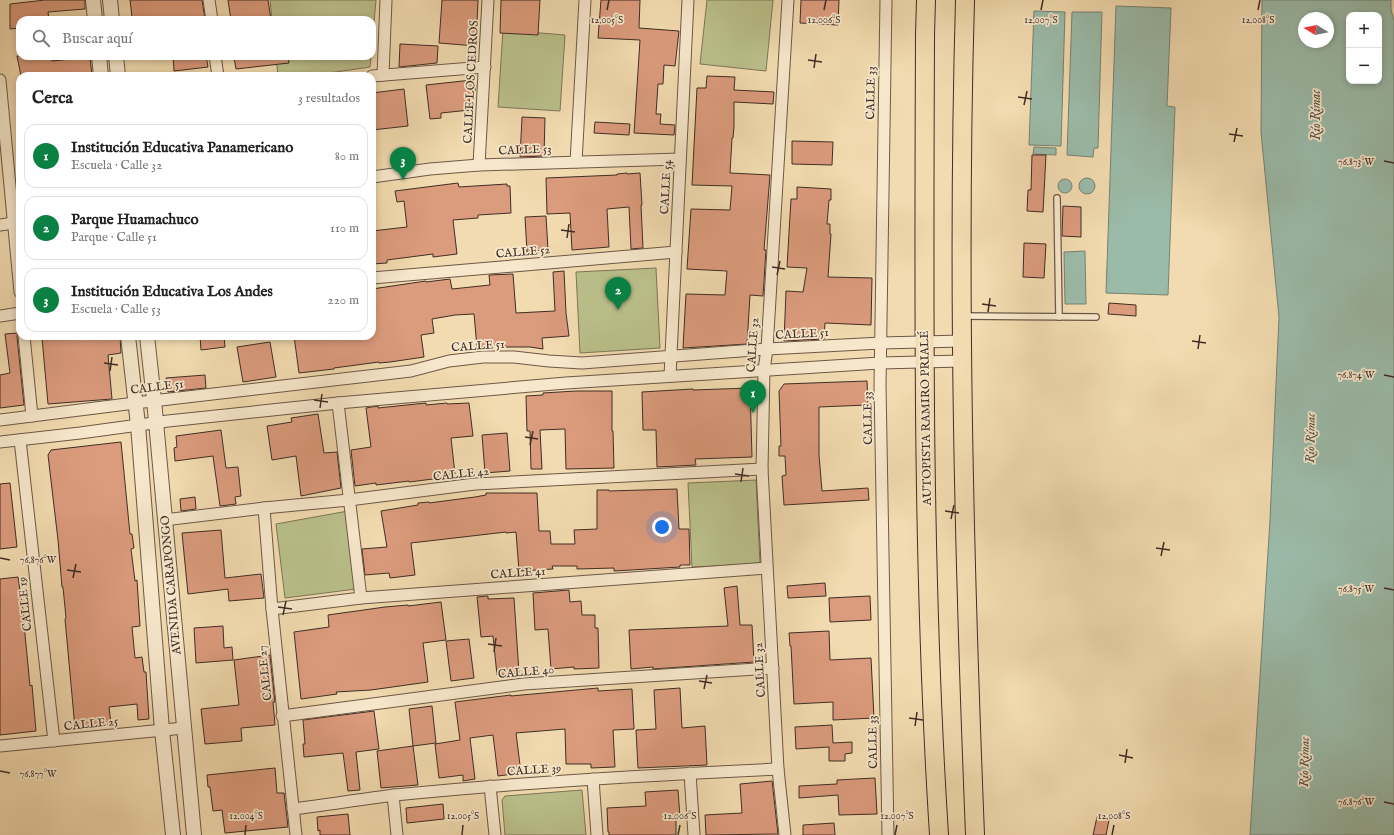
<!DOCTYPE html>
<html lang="es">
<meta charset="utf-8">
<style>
:root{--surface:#fff;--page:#f2f2f2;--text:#222;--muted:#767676;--line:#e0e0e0;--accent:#0b8043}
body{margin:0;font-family:"IM FELL English",serif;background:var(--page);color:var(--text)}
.controls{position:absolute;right:12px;top:12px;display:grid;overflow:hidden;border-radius:8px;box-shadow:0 2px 6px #0003}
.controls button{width:36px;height:36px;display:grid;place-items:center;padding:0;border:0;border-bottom:1px solid var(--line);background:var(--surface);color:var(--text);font:20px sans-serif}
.compass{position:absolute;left:1298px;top:12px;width:36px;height:36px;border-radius:50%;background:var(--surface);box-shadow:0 2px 6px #0003;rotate:280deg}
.you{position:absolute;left:662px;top:527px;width:14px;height:14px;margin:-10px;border:3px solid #fff;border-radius:50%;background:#1a73e8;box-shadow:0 0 0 6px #1a73e833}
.badge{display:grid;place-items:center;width:26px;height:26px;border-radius:50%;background:var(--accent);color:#fff;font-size:13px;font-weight:700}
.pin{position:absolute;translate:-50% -33px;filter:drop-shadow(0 1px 2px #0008)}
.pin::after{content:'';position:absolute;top:21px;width:14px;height:12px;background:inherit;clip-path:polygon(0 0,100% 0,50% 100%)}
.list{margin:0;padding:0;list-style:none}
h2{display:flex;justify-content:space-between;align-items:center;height:52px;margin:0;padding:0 16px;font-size:17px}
h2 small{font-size:13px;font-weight:400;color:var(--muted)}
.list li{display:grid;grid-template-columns:26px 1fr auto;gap:12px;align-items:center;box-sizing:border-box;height:64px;margin:0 8px 8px;padding:0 8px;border:1px solid var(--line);border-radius:12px}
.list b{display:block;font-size:15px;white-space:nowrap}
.list p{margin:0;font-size:13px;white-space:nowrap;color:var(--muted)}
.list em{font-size:13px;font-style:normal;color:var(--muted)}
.icon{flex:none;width:22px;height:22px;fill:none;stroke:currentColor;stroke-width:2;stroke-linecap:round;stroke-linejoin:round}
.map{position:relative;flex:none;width:1394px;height:835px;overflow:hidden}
.search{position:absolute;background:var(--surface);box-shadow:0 2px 6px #0003;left:16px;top:16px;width:360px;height:44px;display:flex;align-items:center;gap:10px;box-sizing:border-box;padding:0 14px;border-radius:12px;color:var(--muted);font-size:15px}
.panel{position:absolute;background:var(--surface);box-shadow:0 2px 6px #0003;left:16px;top:72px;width:360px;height:268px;border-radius:12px}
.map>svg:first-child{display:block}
</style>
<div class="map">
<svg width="1394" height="835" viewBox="0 0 1394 835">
<rect width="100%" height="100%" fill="#f2dbb0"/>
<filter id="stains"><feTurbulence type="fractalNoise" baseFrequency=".005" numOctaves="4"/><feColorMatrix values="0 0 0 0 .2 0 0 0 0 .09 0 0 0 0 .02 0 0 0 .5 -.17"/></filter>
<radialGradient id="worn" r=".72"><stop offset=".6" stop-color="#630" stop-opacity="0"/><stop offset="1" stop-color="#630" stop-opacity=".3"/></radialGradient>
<g fill="#bac08b" stroke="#7d7658">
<path d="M270,0H376L372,45V20H272Z"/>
<path d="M707,0H773L766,71L700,64Z"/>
<path d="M503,30L565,35L560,111L498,107Z"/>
<path d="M276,56H371L370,67L308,76H278Z"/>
<path d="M656,268L660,348L580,353L576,272Z"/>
<path d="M756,480L760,564L692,567L688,483Z"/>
<path d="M348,511L356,589L285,598L276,524Z"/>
<path d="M582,790L586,835H505L502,800L505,796Z"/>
</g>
<g fill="#9bbba9" stroke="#778274" fill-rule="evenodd">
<path d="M1262,0H1391V10L1394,21V835H1250L1270,520L1279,317L1261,132ZM1349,15H1379V81H1349ZM1304,18H1328V42H1304Z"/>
<path d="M1116,6L1171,8L1167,106L1175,107L1168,295L1106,293Z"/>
<path d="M1034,11L1065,12L1061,146L1029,145Z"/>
<path d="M1072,12H1102L1098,148H1094L1093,157L1067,155Z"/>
<path d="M1034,147L1056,148V155L1033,154Z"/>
<circle cx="1087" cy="186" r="8"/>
<circle cx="1065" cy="186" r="7"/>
<path d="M1085,251L1086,304H1065L1064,252Z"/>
</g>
<g fill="#db9b7d" stroke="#402d25">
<path d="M45,0H85V9L48,12L49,20H20V28L10,29V4Z"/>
<path d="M130,0H202L205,20H134L133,17H132Z"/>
<path d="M228,0H268L271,20H231Z"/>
<path d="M442,0H478L476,46L439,43Z"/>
<path d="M501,0H540L538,35L500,33Z"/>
<path d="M601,0H640L639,28L679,31L675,66L664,65L663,84H658L656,114H661L660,124L675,125L674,135L634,133L640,40L598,38Z"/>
<path d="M801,0H839L838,25L800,23Z"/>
<path d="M400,44L438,46L437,63L399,67Z"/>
<path d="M17,56H51L52,61L90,57L92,76H21Z"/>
<path d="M173,56H206L208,67L174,71Z"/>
<path d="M244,56H288L289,63L236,69L234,57Z"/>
<path d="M707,76L735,77L734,90L774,92L773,104L734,102V126L733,138H732L730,173L770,175L764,250H766L763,296L750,295L747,344L683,348L686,294L725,295L727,271L687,269L691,209L730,210L732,186L692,185L697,88H706Z"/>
<path d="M472,80L476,85L474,95L469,96L470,110L441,113V118L430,119L426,85Z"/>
<path d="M404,89L408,126L372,130V93Z"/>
<path d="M522,117L545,118L544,156L520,157Z"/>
<path d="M595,122L630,124L629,135L594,133Z"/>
<path d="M792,141L833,142L832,165L792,164Z"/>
<path d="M1032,155H1046L1043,212L1027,211L1028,190H1031Z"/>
<path d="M627,173V174L640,173L642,205H641L643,248L631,249L629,207L607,209L609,247L572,250L570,213L547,214L546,178L617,175V174Z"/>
<path d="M458,183L459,187L507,184V186H510L511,213L478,215V218L453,220L457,254L433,257V254L387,260V263L372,264V231L407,227L404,201L397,202L395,191Z"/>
<path d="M797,187L831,189V200H829L827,224H830V234H831L828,277L872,278L871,325L825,323L824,339L784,341L786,291L803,292L807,268L787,267L791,199H797Z"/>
<path d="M1063,206L1081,207V237L1062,236Z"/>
<path d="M546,216L548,250L527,252L525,217Z"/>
<path d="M1024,243L1046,244L1044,278L1023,277Z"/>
<path d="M564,271L566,313L569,336L542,338L543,349L530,347H505V345L477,347L474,314L455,315L432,319L434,333L421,335L424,357L390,362L379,363V362L334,368V369L299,373L294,336H372V289L426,281V282L450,279L452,289L490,285L489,275L513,274L516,313L555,311L553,272Z"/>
<path d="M1109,303L1136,305V316L1108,314Z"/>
<path d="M18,333L17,337L24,405L0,408V375L10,373L5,334Z"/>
<path d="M45,336H120L121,353L108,355L112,399L48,404L42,338H45Z"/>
<path d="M200,336H224L225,347L201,350Z"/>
<path d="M270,342L276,377L243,382L237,347Z"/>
<path d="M205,375L206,388L168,392L166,378Z"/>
<path d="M867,381L868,405L819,407V455L822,491L868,488L869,500L784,505L782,476L786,475L785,456H779V446H781L779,391L784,384Z"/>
<path d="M750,388L752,457L695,459L696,465L657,467L656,430H643L642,392L693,389V390Z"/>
<path d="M576,391H612V431H613L614,468L566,469L565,429L540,430L542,469H531L530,431H527L526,396L543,395V393Z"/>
<path d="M426,403V405L447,403V404L469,403L473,436L451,438L455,474L444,476V477L433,479L409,482V481L376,485V483L355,486L351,450L371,447L366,408L378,406V408Z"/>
<path d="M318,414L324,453L337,452L341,488L301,496L296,456L272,460L267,426L292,422L291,418Z"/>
<path d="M221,430L226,468L238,467L241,496L235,497L236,504L220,506L213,456L175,461L174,448L177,447L176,436Z"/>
<path d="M507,433L510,471L485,473L482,435Z"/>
<path d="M121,442L130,534H132L134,548L131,549L135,581L137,580L140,626L132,627L135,658L142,657L144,672H146L149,719L138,720L137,704L109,707L111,724L75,728L65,619L66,618L63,587H62L58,540L48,455L51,450Z"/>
<path d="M10,483L17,547L0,549V484Z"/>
<path d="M677,489L679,529H689L690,565H680V567L614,571V568L577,569V566H552L553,569L519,571L516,532L506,533V532L411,543L415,575L390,578L389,573L365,575L362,549L387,547L381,511L418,505V503L429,502V503L475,497L486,495V493H537L539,531H550L551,544H575L574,530L597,529V490H609V491Z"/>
<path d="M195,497L196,509L181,511L180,499Z"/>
<path d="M221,530L225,578L261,574L264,598L229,601L228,589L188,594L182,533Z"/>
<path d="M18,577L25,623L24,624L30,686L32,685L36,731L0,735V579Z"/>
<path d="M825,583L826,596L788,598L787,586Z"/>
<path d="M737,586L740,625H752L754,662L653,669V667L631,669L629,630L728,626L724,588Z"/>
<path d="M569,590L570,602L581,601L582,615H595V628H598L599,668L574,669V667L551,669L548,629L535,630L533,593Z"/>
<path d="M488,596V599L514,598L519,673L497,675L493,636L481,637L477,597Z"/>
<path d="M870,596L871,620L830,622L829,598Z"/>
<path d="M441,602L446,640L423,643L428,682L371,690L336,692L337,694L301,699L294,632L329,627L328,615L385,607L408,605V606Z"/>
<path d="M223,626L224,648L232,647L233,660L196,663L194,628Z"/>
<path d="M829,631L830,660L871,658L874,718L833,720V702L794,704L791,646H790L789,633Z"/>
<path d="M469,639L474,678L451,681L446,641Z"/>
<path d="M270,655L275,702H273L275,725L241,728L242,741L205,744L201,709L239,705L234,660Z"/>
<path d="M598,688V691L632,689L634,729L613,730L615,767L591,768V764H566L565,729L516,733L521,773L498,776L493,735L470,738L475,779L463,781V775L439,778L435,744L460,740L455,702L511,695V696Z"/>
<path d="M680,688L682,728L705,726L707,765L638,768L636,730L656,729L654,690Z"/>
<path d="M432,706L436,743L413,746L409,709Z"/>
<path d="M374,711L379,749L356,752L360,790L348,791L343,753L304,757L303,744H305L303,720Z"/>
<path d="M832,725L833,743L852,742V753L845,754V761H829V747L796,749L795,727Z"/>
<path d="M413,746L418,785L381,788L377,751Z"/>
<path d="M275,768L277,793H284L288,827L225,833L222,810L213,811L210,787H208L207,775Z"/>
<path d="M875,778L877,814L839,815L838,795L799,798V786L837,784V780Z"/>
<path d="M772,781L778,834L706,835L705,815L742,813L740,784Z"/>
<path d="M678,790L680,817H676V835H609V832H608L607,808L646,806L645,792Z"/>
<path d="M443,804L444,819L407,823L406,808Z"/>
<path d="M348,814L350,835H320V830L318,831L317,817Z"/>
<path d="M1097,817L1109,820L1106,835H1093Z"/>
<path d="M834,823L835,835H803V825Z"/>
</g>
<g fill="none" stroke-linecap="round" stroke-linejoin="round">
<defs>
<g id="service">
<path d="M1057,198L1059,317"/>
<path d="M964,316L1096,317"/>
</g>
<g id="minor">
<path d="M209,0L212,20"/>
<path d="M886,0L880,385L888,835"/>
<path d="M215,56L218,76"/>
<path d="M383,75L386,0"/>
<path d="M372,76L485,67"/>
<path d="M0,80L20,292"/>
<path d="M576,162L585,0"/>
<path d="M479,165L488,0"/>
<path d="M372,177L430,169L479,165L680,159"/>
<path d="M0,225L13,223"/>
<path d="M372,278L676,252"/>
<path d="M0,316L20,313"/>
<path d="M24,336L32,416"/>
<path d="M670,376L688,0"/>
<path d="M338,403L361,598"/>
<path d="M0,420L135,403L411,371L449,361L483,357H514L549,361L582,363L767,349L881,343L962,341"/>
<path d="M20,440L54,741"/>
<path d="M0,442L80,433L168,421L338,403L566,383L880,363L962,361"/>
<path d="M264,508L272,609L296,835"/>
<path d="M164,520L264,508L349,500L475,484L762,469"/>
<path d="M272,609L361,598L766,568"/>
<path d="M282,716L524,684L773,668"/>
<path d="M0,746L184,728"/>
<path d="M690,773L694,835"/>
<path d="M593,779L597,835"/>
<path d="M490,786L495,835"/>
<path d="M393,795L397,835"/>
<path d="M293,809C327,805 361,799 395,795C522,782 650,775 778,769"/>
<path d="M785,835L778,769L762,469L764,370L767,349L788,0"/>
</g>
<g id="tertiary">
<path d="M93,0L95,20"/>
<path d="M110,0L112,20"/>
<path d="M99,56L101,76"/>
<path d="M116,56L118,76"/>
<path d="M128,336L138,425L162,730L173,835"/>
<path d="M147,336L154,400L194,835"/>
</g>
<g id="trunk">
<path d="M926,0L925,35C924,301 922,569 939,835"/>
<path d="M965,0C957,278 964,557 975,835"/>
</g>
</defs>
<use href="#service" stroke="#6c5848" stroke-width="8"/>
<use href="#minor" stroke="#6c5848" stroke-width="13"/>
<use href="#tertiary" stroke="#6c5848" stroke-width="16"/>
<use href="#trunk" stroke="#402d25" stroke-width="20"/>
<use href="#service" stroke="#f7e8cc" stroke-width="5.5"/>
<use href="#minor" stroke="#f7e8cc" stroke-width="11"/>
<use href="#tertiary" stroke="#f7e8cc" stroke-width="14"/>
<use href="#trunk" stroke="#f2dbb0" stroke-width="18"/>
</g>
<path fill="none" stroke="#402d25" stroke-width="1.5" d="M607,10L609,0M824,10L826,0M1041,10L1043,0M1258,10L1260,0M808,60L822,62M814,68L816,54M1018,97L1032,99M1024,105L1027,91M1229,134L1243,136M1234,142L1237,128M1384,161L1394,163M561,230L575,232M567,238L569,224M772,267L785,269M777,275L780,261M982,304L996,306M988,312L990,298M1192,341L1206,343M1198,349L1200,335M104,363L118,365M110,371L112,357M1384,375L1394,377M314,400L328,402M320,408L322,394M525,437L538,439M530,445L533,431M735,474L749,476M741,482L743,468M945,511L959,513M951,519L954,505M1156,548L1170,550M1161,556L1164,542M0,558L10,560M67,570L81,572M73,578L76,564M1384,588L1394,590M278,607L292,609M283,615L286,601M488,644L502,646M494,652L496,638M699,681L712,683M704,689L707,675M909,718L923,720M915,726L917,712M1119,755L1133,758M1125,763L1127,749M0,771L10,773M1384,802L1394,804M245,835L246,825M462,835L463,825M678,835L680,825M895,835L897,825M1112,835L1114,825"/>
<g text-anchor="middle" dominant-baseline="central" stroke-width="3.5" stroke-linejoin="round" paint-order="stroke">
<g font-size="12" fill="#402d25" stroke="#f7e8cc">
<text transform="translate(471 82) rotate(-87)">CALLE LOS CEDROS</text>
<text transform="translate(871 93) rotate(-89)">CALLE 33</text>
<text transform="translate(525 150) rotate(-2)">CALLE 53</text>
<text transform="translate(666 187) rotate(-87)">CALLE 54</text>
<text transform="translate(523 252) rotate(-5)">CALLE 52</text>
<text transform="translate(802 334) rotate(-3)">CALLE 51</text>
<text transform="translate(753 345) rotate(-86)">CALLE 32</text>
<text transform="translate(478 346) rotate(-4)">CALLE 51</text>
<text transform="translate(157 387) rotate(-7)">CALLE 51</text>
<text transform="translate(868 418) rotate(-91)">CALLE 33</text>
<text transform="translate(926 418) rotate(-91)">AUTOPISTA RAMIRO PRIALÉ</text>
<text transform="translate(461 474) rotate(-6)">CALLE 42</text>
<text transform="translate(518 573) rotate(-4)">CALLE 41</text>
<text transform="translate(171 585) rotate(-95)">AVENIDA CARAPONGO</text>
<text transform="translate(25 604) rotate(-96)">CALLE 19</text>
<text transform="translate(760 670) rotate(-93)">CALLE 32</text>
<text transform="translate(526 672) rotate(-5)">CALLE 40</text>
<text transform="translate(265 673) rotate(-96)">CALLE 27</text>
<text transform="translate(91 724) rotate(-6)">CALLE 25</text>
<text transform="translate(873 742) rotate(-91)">CALLE 33</text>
<text transform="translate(534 770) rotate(-4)">CALLE 39</text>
</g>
<g font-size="13" font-style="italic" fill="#575046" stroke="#f7e8cc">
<text transform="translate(1316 115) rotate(-90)">Río Rímac</text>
<text transform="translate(1311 438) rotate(-89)">Río Rímac</text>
<text transform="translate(1305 762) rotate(-89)">Río Rímac</text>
</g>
</g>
<g font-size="10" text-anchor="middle" fill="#402d25" stroke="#f7e8cc" stroke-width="3.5" stroke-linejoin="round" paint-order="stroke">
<text x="607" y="23">12.005°S</text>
<text x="824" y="23">12.006°S</text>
<text x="1041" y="23">12.007°S</text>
<text x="1258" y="23">12.008°S</text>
<text x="1356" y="165">76.873°W</text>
<text x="1356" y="378">76.874°W</text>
<text x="38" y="563">76.876°W</text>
<text x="1356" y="592">76.875°W</text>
<text x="38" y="777">76.877°W</text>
<text x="1356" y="805">76.876°W</text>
<text x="246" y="819">12.004°S</text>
<text x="463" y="819">12.005°S</text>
<text x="680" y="819">12.006°S</text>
<text x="897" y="819">12.007°S</text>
<text x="1114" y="819">12.008°S</text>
</g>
<rect width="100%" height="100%" filter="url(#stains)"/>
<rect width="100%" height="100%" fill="url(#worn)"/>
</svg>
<div class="controls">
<button>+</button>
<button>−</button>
</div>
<svg class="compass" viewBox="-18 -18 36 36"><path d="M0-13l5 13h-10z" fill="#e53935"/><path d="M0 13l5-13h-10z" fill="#767676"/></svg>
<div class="you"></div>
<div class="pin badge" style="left:753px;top:413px">1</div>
<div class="pin badge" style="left:618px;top:310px">2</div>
<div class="pin badge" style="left:403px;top:180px">3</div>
<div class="search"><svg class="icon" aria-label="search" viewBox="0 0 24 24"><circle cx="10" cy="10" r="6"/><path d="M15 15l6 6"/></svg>Buscar aquí</div>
<section class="panel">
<h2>Cerca<small>3 resultados</small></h2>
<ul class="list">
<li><span class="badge">1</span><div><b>Institución Educativa Panamericano</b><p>Escuela · Calle 32</p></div><em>80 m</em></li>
<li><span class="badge">2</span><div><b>Parque Huamachuco</b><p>Parque · Calle 51</p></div><em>110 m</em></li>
<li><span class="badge">3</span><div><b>Institución Educativa Los Andes</b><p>Escuela · Calle 53</p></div><em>220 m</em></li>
</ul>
</section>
</div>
